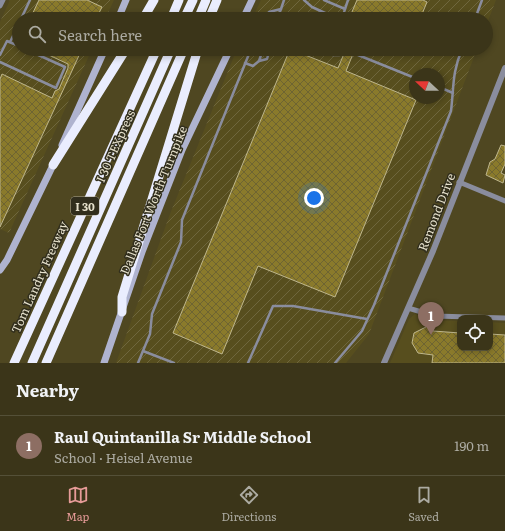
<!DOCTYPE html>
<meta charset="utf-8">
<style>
:root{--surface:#3b3519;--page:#464026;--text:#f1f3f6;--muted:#acaba2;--line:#545038;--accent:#e69b98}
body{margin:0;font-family:Literata,serif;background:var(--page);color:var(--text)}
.controls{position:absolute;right:12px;bottom:12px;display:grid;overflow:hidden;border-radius:8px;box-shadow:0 2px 6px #0003}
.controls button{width:36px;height:36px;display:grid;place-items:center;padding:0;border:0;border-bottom:1px solid var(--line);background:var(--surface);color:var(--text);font:20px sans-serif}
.compass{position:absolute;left:409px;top:68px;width:36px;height:36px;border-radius:50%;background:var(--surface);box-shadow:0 2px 6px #0003;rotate:292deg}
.you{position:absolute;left:314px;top:198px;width:14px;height:14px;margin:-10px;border:3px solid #fff;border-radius:50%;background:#1a73e8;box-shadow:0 0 0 6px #1a73e833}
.badge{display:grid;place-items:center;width:26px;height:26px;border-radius:50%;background:var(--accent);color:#fff;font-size:13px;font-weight:700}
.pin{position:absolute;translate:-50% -33px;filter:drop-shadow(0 1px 2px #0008)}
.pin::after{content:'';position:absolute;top:21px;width:14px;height:12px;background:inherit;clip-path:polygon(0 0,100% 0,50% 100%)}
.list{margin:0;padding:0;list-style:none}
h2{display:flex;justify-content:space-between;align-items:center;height:52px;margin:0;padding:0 16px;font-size:17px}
h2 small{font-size:13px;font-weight:400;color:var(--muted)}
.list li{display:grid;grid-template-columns:26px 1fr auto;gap:12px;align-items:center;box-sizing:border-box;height:60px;padding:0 16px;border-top:1px solid var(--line)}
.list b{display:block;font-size:15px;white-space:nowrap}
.list p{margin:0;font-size:13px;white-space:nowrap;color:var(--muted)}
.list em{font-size:13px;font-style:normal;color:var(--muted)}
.icon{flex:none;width:22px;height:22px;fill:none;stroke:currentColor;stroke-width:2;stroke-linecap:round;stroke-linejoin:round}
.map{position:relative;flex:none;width:505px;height:363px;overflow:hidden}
.search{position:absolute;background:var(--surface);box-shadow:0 2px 6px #0003;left:12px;right:12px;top:12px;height:44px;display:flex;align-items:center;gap:10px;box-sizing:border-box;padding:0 14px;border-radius:22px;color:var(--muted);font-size:15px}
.sheet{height:112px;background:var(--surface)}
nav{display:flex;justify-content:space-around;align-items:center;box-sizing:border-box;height:56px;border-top:1px solid var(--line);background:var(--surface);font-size:11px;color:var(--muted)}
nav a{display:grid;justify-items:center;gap:2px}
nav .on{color:var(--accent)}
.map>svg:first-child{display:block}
</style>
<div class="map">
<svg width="505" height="363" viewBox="0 0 505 363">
<defs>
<pattern id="industrial-furrows" width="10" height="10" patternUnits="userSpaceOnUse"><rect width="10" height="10" fill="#574e1e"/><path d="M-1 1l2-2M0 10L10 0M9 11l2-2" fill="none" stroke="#6f673e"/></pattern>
<pattern id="building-cross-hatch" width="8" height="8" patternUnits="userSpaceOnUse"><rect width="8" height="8" fill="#8a7a2b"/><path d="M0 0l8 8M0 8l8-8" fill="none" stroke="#6e6432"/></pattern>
</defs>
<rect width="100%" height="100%" fill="#4f4721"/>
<path fill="#574e1e" d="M415,314L428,320L460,321V348H490V322L505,323V363H390L409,319Z"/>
<g fill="url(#industrial-furrows)" fill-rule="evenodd">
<path d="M10,0H114L105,19H19V49H92L9,233L0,229V22Z"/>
<path d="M261,0H496L486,26V19H252Z"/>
<path d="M237,49H477L369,334L346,363H116L170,214ZM415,74H439V98H415Z"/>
</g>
<g fill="url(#building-cross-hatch)" stroke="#beb68c">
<path d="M39,0H87L102,7L96,19H30Z"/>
<path d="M357,0H423L427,2L420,19H381L370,14L368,19H349Z"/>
<path d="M36,49H82L0,227V79L2,74L52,98L55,91L59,89L68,68V64Z"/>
<path d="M290,49L338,68L346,49H355L346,71L416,100L335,297L258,266L222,354L173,333Z"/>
<path d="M501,145L505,146V164L501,173L505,175L503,183L486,175L490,162L495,159Z"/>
<path d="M426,325L434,326L433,331L460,333V348H490V334L505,335V363H432L433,355L418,353L412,343L414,333L426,327Z"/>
</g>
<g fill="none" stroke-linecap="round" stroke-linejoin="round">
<g stroke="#8a8d9e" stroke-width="2.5">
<path d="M304,0L312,7L338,19"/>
<path d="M324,0L345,9L348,0"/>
<path d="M21,19L30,0"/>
<path d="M263,19L269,12L281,9L284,0"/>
<path d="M277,19L281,9"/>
<path d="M342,19L345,9"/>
<path d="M475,19L482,0"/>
<path d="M10,42L19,24"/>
<path d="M263,49L259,61L267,59L270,49"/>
<path d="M317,49L333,55H339L341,49"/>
<path d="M0,55L7,41L19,46"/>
<path d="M358,55L415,78"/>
<path d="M0,62L56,88L65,67L25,49"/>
<path d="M245,63L253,66L259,61"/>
<path d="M439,87L453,93"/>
<path d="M143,351L174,363"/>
<path d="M138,363L150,334L152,314L181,242L182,220L251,49"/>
<path d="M248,363L273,306H293L367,319"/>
<path d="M335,363L362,331L374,305L451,111C454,86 452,73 462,49"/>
</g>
<g stroke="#8a8d9e" stroke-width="5">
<path d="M0,6L3,0"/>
<path d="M459,182L505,201"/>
<path d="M408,308L435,316L505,318"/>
</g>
<path stroke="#8a8d9e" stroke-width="6" d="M384,363L433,251L505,68"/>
<g stroke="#afb3cf" stroke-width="7">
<path d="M118,19L126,0"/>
<path d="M243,19L252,0"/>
<path d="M62,145L105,49"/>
<path d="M0,270L7,260L55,161"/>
<path d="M104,363L142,252L182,150L230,49"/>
</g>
<g stroke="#eaedfe" stroke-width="9">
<path d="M143,19L154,0"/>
<path d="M171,19L179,0"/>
<path d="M184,19L193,0"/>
<path d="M198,19L206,0"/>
<path d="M209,19L217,0"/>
<path d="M53,165L126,49"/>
<path d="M122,312V297L198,49"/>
<path d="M14,363L157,49"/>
<path d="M32,363L171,49"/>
<path d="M46,363L184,49"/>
</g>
</g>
<g text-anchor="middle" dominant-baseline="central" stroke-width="3" stroke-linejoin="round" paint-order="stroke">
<rect fill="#312e1d" stroke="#b0ab98" stroke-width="1" x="71" y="197" width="28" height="18" rx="3"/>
<g font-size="11" font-weight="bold" fill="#e6e1cc">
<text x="85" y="206">I 30</text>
</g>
<g font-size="12" fill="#e6e1cc" stroke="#312e1d">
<text transform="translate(115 146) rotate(-66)">I 30 TEXpress</text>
<text transform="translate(153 200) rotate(-68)">Dallas Fort Worth Turnpike</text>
<text transform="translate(436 212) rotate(-69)">Remond Drive</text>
<text transform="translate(39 277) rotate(-66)">Tom Landry Freeway</text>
</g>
</g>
</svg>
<div class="controls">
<button><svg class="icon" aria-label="locate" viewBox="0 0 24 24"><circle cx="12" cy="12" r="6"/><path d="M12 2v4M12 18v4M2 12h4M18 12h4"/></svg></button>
</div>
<svg class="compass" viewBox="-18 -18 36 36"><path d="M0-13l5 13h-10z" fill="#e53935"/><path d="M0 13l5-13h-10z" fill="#acaba2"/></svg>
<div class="you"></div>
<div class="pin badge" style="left:431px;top:335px;background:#8d6e63">1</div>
<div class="search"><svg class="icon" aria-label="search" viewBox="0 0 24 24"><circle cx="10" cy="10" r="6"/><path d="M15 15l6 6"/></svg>Search here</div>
</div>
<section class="sheet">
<h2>Nearby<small></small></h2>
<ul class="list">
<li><span class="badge" style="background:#8d6e63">1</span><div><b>Raul Quintanilla Sr Middle School</b><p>School · Heisel Avenue</p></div><em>190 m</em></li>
</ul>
</section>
<nav>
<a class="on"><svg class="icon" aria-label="map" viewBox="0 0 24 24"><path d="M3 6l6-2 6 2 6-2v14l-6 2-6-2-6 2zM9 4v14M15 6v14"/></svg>Map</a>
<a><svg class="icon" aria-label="directions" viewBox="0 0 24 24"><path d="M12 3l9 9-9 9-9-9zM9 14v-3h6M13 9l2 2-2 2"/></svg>Directions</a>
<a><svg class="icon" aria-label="saved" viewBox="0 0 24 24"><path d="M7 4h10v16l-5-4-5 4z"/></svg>Saved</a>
</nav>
